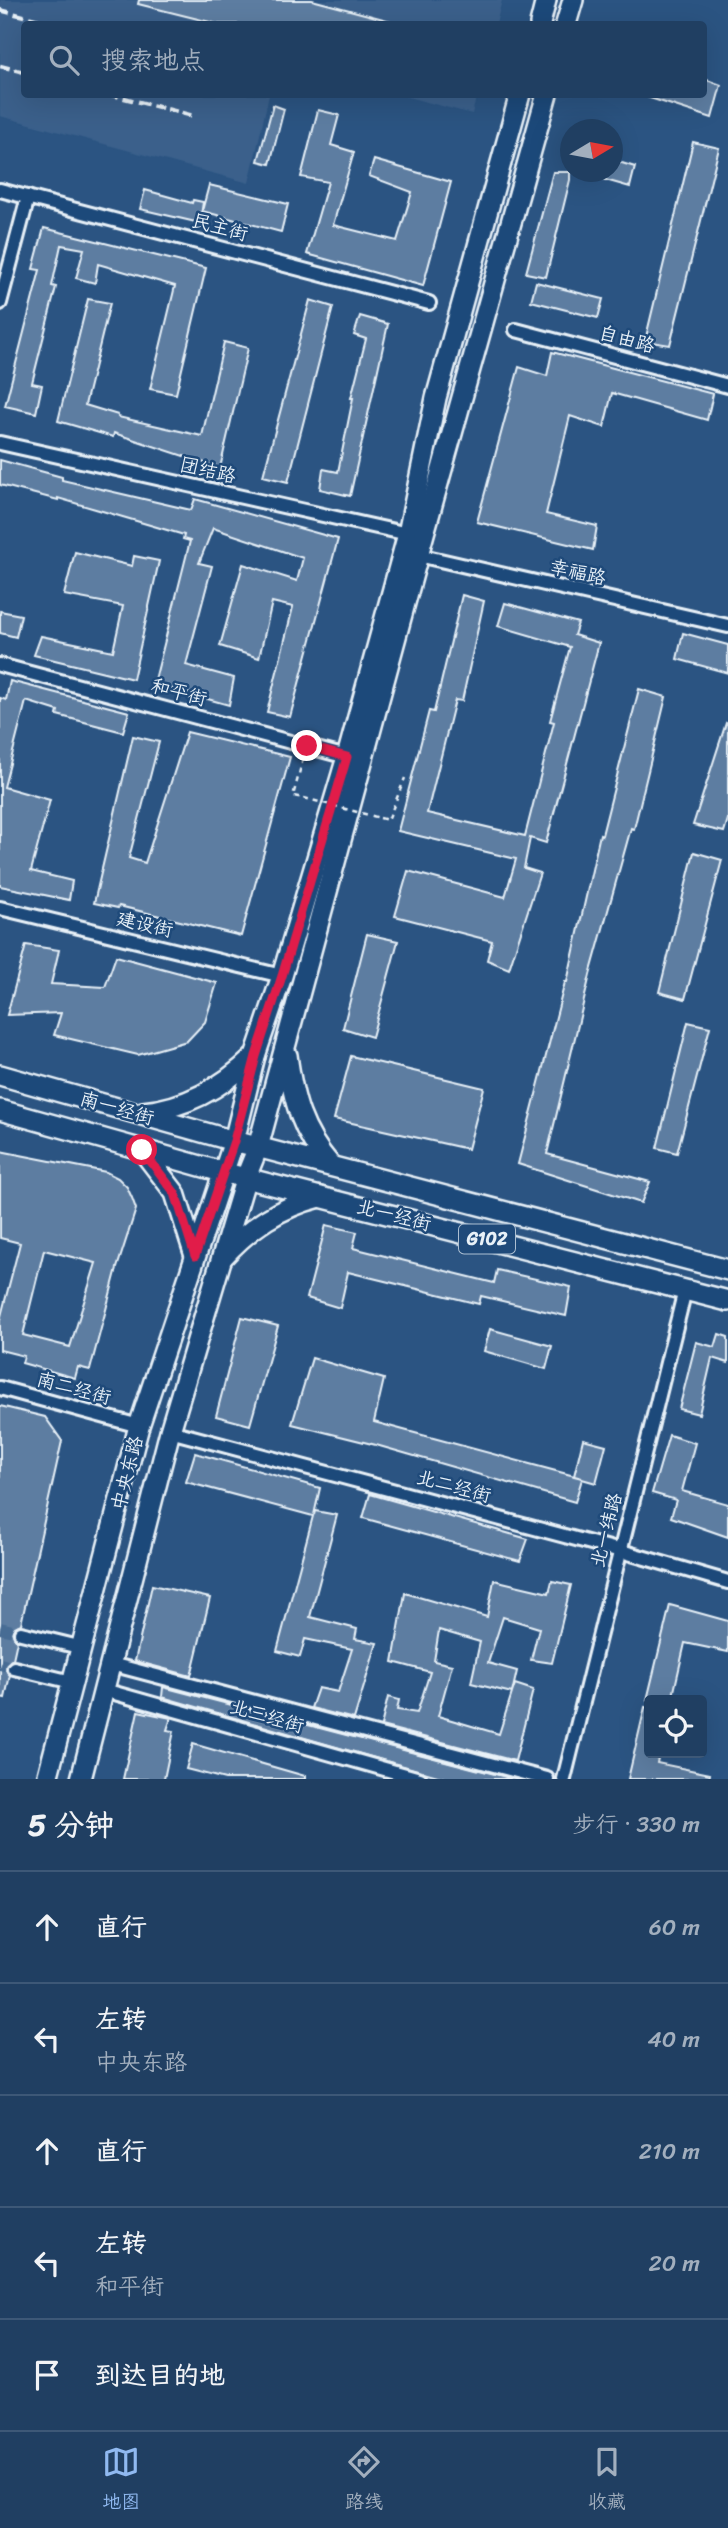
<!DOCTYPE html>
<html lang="zh">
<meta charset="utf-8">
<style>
:root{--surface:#203f62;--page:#2d4a6b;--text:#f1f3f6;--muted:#a2afbe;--line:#3d5877;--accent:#90b9f0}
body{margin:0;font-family:Sriracha,"LXGW WenKai TC",sans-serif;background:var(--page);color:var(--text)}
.controls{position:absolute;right:21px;bottom:21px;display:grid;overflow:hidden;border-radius:7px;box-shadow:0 7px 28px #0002}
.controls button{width:63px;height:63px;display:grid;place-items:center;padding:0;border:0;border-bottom:2px solid var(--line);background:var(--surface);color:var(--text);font:35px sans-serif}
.compass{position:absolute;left:560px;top:119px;width:63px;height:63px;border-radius:50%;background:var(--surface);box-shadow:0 7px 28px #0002;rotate:80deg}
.stop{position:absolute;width:21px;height:21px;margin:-16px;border:5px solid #e11d48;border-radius:50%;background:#fff}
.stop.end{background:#e11d48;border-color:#fff;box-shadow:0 2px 7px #0008}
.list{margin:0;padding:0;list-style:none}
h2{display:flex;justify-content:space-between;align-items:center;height:91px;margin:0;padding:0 28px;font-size:30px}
h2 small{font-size:23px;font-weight:400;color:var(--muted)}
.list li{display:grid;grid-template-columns:46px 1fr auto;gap:21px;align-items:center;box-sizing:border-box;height:112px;padding:0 28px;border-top:2px solid var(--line)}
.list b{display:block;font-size:26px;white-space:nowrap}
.list p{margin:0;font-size:23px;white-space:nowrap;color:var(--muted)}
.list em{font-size:23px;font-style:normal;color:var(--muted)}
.icon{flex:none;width:38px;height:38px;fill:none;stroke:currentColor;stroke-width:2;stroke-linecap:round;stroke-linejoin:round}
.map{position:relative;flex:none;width:728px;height:1779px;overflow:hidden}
.search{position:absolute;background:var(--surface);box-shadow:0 7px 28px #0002;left:21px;right:21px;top:21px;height:77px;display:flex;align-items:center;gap:18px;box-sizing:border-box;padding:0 24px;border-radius:7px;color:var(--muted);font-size:26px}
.sheet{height:651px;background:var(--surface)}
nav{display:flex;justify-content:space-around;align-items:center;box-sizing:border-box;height:98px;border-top:2px solid var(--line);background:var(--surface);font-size:19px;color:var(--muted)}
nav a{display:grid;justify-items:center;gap:4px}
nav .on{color:var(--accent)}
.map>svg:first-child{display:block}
</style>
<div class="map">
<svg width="728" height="1779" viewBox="0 0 728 1779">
<rect width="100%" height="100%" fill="#2b5482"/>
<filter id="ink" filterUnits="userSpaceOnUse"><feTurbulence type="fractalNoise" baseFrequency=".0143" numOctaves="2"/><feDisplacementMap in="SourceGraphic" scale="14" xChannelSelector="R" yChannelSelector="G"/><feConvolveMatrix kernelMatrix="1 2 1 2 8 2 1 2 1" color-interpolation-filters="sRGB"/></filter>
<g filter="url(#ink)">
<g fill="#3a608b">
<path d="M0,0H502L496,24H24V94L269,95L249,183L0,116Z"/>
<path d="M400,95H477L472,114Z"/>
</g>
<g fill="#5d7da1" stroke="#e8f1f8" stroke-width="2" fill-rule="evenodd">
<path d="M139,0H312L391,21V24H218L138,4Z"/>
<path d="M704,79L721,85L712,118L647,97L648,94H704Z"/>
<path d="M273,105L284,109L270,164L258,161Z"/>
<path d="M318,110L339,115L331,145L354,152L333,225L397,241L412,192L369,176L374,160L451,182L423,286L307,254L328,182L301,177Z"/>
<path d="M693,142L719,148L670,345L645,341Z"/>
<path d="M612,160L635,167L630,187L588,175V172H612Z"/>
<path d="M553,172H570V180L546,277L526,273Z"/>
<path d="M209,185L288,204L281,232L202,211Z"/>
<path d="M145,190L192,203L193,200L203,202L200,223L140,209Z"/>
<path d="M44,228L206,268L176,394L150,389L175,286L98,264L95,283L76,278L84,249L61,245L52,286L56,287L32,383L42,385L36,413L5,406L40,270L33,269Z"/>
<path d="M536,282L603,299L598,318L531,301Z"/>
<path d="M88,299L110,303L85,405L118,415V417L202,436L224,342L248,348L220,468L114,433L113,437L58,421Z"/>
<path d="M310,300L333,307L288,482L263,476Z"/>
<path d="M360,316L388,324L350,496L320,489L323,469L338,472L353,398H351L366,339L354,335Z"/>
<path d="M552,352L713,394L707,420L612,393L604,427L570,416L546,514L597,526L593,550L477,522L519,367L547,376Z"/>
<path d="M0,460L62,477V480L191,510L195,499L338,539L290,717L267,712L293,607L272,602L259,658L220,646L243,564L297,581L303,558L213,528L199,563L212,566L186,665L234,678L229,705L154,684L190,541L183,539L184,535L58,498V500L0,485Z"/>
<path d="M75,552L132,566L134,556L159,561L133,679L34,655L41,636L113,651L123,606L64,595Z"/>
<path d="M462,595L484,601L462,701L455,700L427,813L525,836L554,722L550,721L570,647L498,626L505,603L578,623L574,635L599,643L546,843L530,838L524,868L540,873L509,969L487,960L492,941L395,916L408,871L505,897L516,859L398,831L429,711L434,712Z"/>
<path d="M0,611L21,615L16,637L0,633Z"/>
<path d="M683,633L728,645V673L677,659Z"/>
<path d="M10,681L129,712L123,732L57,715L58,711L26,701L4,787L50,800L31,871L72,881L69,900L0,886V698L6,700Z"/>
<path d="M639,689L666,697L634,829L631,828L590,975L547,1154L650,1182L641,1203L518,1164L565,982H567L600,834L602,835Z"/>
<path d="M726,723L728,724V819L724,832L693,825Z"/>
<path d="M187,732L290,757L241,936L119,906L118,908L94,903L133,736L159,742L129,858L145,863Z"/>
<path d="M694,852L722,860L685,999L659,992Z"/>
<path d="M367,934L398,941L372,1037L343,1028Z"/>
<path d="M26,945L59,950L51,984L105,987L116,956L217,983L205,1022L187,1041L138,1055L54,1035L61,1013L7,1015Z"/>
<path d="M688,1022L710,1027L677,1153L657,1148Z"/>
<path d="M351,1056L484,1088L468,1149L334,1119Z"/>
<path d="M0,1151L106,1172L118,1178L127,1187L132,1198L136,1209L117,1268L90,1370L78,1367L75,1378L22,1363L24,1356L0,1350V1320L20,1243L0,1238ZM44,1250L96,1263L70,1347L23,1335Z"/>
<path d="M326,1225L357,1232L353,1248L494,1283L497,1270L571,1287L566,1316L481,1296L479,1304L348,1272L340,1308L307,1298Z"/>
<path d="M242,1317L278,1326L250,1425L216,1416Z"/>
<path d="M490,1329L552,1346L546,1369L484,1351Z"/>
<path d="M719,1334L728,1337V1363L712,1358L699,1414L679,1409L696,1342L715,1347Z"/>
<path d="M312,1358L384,1379L374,1422L582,1478L574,1476L583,1439L606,1445L596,1483L582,1479L575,1502L376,1445L292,1424Z"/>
<path d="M0,1406L45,1417L62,1441L21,1624L15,1627L12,1632L17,1641L13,1659L8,1662L5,1667L10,1675L5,1698L0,1697Z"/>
<path d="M669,1435L695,1443L682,1491L728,1504V1537L671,1517L676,1500L652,1493Z"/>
<path d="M195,1453L320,1488L314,1515L315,1511L337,1515L310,1617L357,1629L355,1639L377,1643L354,1719L311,1708L318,1688L338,1692L352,1649L305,1639L300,1657L277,1651L313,1516L186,1482Z"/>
<path d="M370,1494L528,1539L520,1561L363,1518Z"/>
<path d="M494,1580L549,1593L552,1581L571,1585L552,1663L531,1660L539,1628L503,1617L488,1663L517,1671L512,1693L515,1684L533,1690L515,1761L381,1726L388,1697L399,1700L397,1710L417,1713L430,1672L393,1662L405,1593L487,1617ZM439,1630L480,1642L471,1683L512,1693L499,1734L438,1716L452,1665L434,1661Z"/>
<path d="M152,1585L210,1598L191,1676L135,1661Z"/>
<path d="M670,1605L728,1621V1652L685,1643L672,1700H647Z"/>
<path d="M163,1687L510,1778V1779H448L162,1697Z"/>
<path d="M645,1707L649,1708V1753H659L657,1763L710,1774L709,1779H628Z"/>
<path d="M138,1711L171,1718L167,1730L174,1731L164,1779H123Z"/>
<path d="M193,1744L305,1776V1779H225L186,1769Z"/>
</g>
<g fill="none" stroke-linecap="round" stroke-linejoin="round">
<g stroke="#476c94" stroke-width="12" stroke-dasharray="12 6" stroke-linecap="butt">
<path d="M0,1628L21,1633"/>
<path d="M0,1664L14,1668"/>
</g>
<defs>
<g id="minor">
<path d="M0,190L429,303"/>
<path d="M0,303L28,197"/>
<path d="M516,330L728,386"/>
<path d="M0,443L408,534"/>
<path d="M418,555L728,626"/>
<path d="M0,665L347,757"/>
<path d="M0,908L282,976"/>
<path d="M0,1388L139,1426"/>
<path d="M170,1431L621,1551L728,1582"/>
<path d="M21,1633L83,1648"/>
<path d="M111,1664L547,1779"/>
<path d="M14,1668L72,1682"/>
<path d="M104,1690L420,1779"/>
<path d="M564,1779L685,1290"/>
</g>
<g id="primary">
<path d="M540,24L546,0"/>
<path d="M566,24L573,0"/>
<path d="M287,1055C293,1100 301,1131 331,1166"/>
<path d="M142,1150L175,1193L195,1256"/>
<path d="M47,1779L139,1426L234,1141L255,1056L282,976L347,757L408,534L436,398L520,94"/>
<path d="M81,1779L170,1431L246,1177L258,1147L418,555L547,94"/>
</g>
<g id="trunk">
<path d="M0,1075L234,1141L728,1270"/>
<path d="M0,1110L222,1172L728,1301"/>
<path d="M143,1112C186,1108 224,1086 255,1056"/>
<path d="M222,1258C250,1227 280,1207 320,1197"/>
</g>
</defs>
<use href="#minor" stroke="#e8f1f8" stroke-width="18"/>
<use href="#primary" stroke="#e8f1f8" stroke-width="24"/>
<use href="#trunk" stroke="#e8f1f8" stroke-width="24"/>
<g stroke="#e8f1f8" stroke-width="2.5" stroke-dasharray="5 5" stroke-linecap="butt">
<path d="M303,759L293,796L304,798"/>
<path d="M380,818L388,820L405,778"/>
</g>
<use href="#minor" stroke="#1f4a7a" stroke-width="12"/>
<use href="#primary" stroke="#1f4a7a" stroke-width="19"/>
<use href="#trunk" stroke="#1f4a7a" stroke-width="19"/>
<g stroke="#e8f1f8" stroke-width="4.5" stroke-dasharray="10 5" stroke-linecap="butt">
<path d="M0,10L55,24"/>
<path d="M0,66L24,72"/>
<path d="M109,94L193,116"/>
</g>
<path stroke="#e8f1f8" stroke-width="2.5" stroke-dasharray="5 5" stroke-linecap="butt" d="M304,798L380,818"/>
</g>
</g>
<g fill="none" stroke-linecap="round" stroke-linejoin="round" filter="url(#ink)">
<path stroke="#e11d48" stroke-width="9" d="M142,1150L175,1193L195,1256L234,1141L256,1056L282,976L347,757L307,746"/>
</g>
<g text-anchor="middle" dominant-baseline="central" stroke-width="5" stroke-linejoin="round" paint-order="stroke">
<rect fill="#1f4a7a" stroke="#acbfd2" stroke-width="2" x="459" y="1224.5" width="56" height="29" rx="5"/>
<g font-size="18" font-weight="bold" fill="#e8f1f8">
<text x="487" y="1239">G102</text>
</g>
<g font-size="19" fill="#e8f1f8" stroke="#1f4a7a">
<text transform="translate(220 227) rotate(15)">民主街</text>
<text transform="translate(627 339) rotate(15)">自由路</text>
<text transform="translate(208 470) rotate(13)">团结路</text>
<text transform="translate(578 572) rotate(13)">幸福路</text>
<text transform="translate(179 692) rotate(15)">和平街</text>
<text transform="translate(145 924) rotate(13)">建设街</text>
<text transform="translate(117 1108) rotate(16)">南一经街</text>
<text transform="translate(394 1215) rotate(14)">北一经街</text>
<text transform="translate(74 1388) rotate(15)">南二经街</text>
<text transform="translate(127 1473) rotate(-76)">中央东路</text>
<text transform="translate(454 1486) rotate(15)">北二经街</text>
<text transform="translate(606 1530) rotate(-76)">北一纬路</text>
<text transform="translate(267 1716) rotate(16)">北三经街</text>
</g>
</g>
</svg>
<div class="controls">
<button><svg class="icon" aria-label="locate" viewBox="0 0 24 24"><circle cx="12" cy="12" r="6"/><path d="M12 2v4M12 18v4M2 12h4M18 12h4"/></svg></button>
</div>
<svg class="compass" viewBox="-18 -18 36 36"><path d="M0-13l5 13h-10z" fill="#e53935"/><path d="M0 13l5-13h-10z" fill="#a2afbe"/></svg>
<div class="stop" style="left:142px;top:1150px"></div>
<div class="stop end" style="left:307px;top:746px"></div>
<div class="search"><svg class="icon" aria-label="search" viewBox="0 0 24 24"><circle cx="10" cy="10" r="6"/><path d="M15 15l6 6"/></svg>搜索地点</div>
</div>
<section class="sheet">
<h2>5 分钟<small>步行 · 330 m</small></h2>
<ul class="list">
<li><svg class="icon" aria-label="ahead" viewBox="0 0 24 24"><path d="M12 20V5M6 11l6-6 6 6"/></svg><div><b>直行</b></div><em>60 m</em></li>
<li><svg class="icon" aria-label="left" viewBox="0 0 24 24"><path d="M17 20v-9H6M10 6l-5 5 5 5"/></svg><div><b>左转</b><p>中央东路</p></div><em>40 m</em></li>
<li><svg class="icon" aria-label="ahead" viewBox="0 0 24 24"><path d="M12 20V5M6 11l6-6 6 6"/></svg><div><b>直行</b></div><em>210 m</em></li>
<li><svg class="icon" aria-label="left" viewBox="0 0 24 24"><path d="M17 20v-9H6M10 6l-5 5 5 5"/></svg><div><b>左转</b><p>和平街</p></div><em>20 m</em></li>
<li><svg class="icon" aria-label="arrive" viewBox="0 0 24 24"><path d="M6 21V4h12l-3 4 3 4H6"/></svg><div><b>到达目的地</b></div></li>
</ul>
</section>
<nav>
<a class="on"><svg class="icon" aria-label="map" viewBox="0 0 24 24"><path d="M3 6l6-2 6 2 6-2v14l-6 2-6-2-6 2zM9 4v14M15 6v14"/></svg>地图</a>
<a><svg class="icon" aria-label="directions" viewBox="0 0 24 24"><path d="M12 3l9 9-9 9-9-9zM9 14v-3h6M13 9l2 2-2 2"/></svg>路线</a>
<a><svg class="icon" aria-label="saved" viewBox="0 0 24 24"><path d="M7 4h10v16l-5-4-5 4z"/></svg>收藏</a>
</nav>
